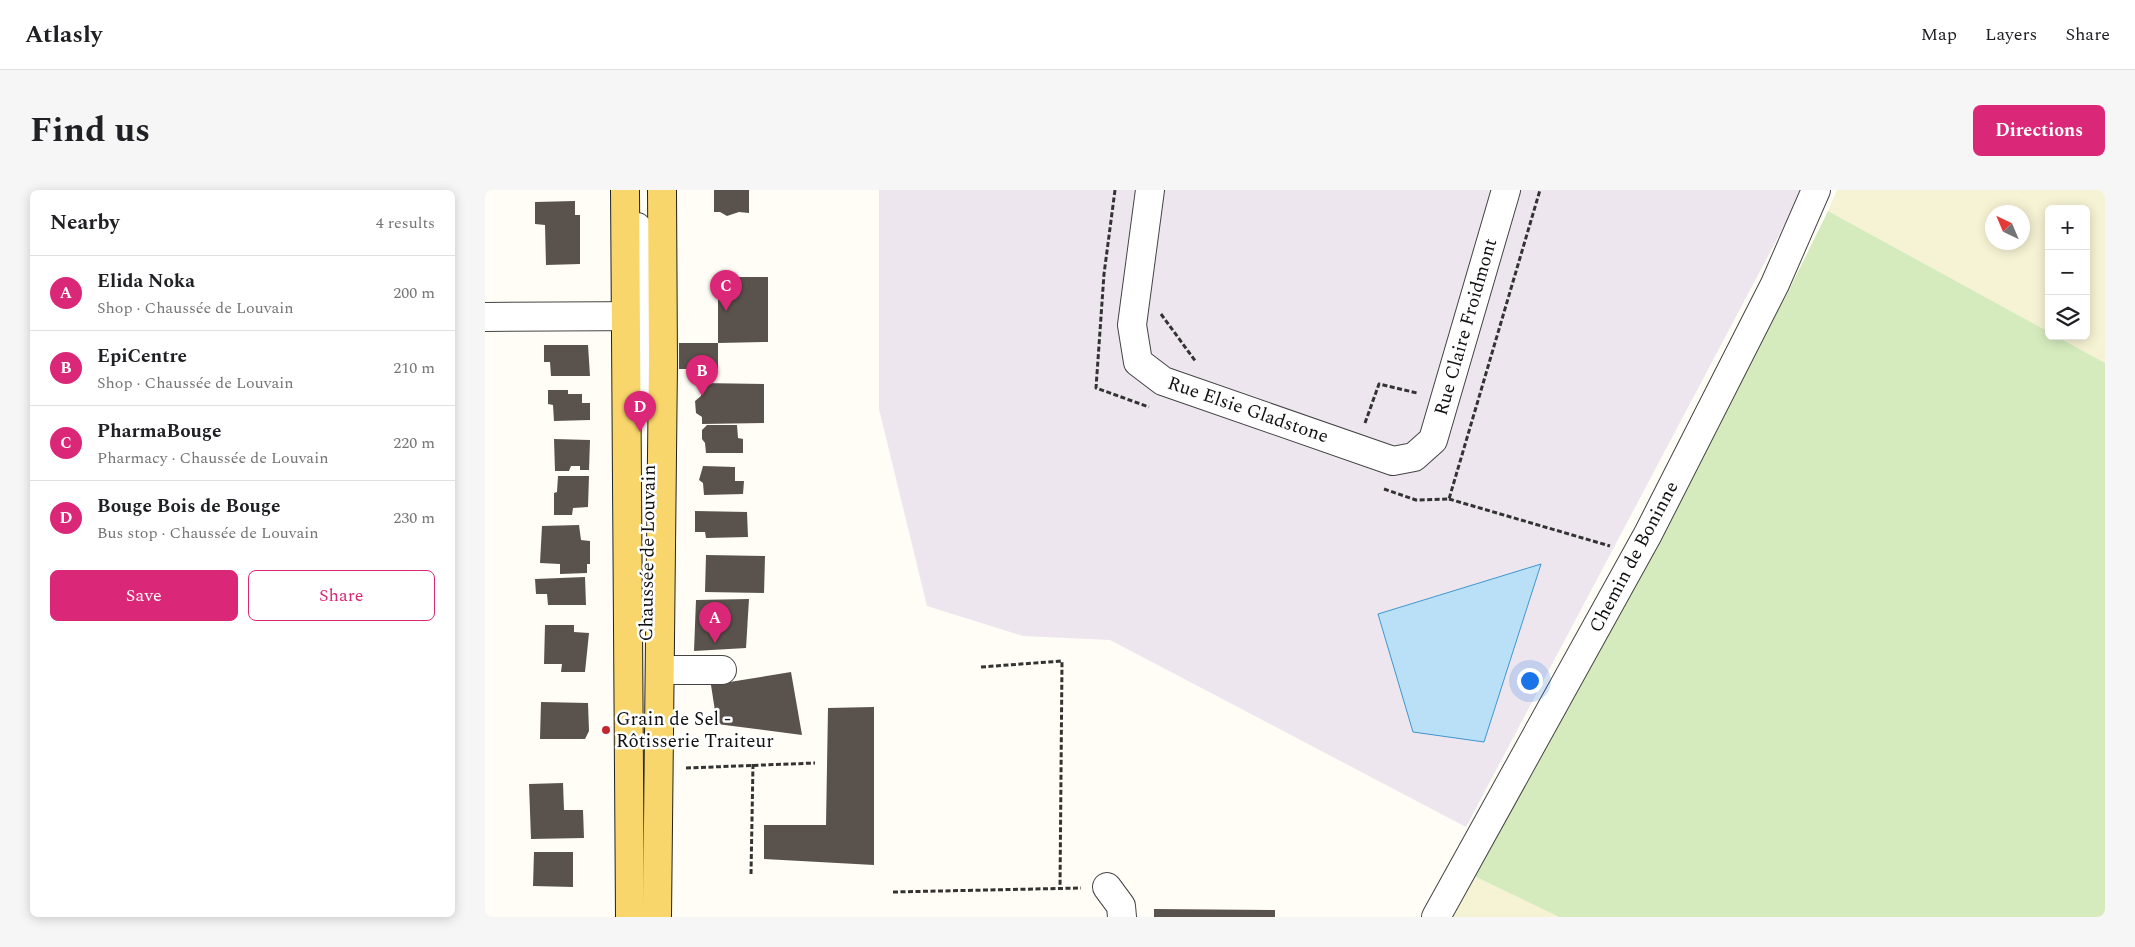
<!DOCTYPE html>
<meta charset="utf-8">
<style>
:root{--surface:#fff;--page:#f6f6f6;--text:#202124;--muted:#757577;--line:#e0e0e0;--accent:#db2777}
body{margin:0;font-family:Spectral,serif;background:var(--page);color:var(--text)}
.controls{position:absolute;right:15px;top:15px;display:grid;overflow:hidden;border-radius:8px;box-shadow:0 2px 12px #0003}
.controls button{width:45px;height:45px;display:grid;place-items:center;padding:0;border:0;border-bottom:1px solid var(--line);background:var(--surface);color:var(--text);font:25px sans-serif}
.compass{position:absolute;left:1500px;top:15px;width:45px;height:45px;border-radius:50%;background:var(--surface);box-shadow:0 2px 12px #0003;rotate:316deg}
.you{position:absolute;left:1044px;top:490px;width:18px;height:18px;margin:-12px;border:4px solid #fff;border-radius:50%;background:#1a73e8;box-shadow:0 0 0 8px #1a73e833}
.badge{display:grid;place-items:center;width:32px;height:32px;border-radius:50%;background:var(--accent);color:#fff;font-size:16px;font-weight:700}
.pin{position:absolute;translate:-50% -41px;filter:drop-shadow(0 1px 2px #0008)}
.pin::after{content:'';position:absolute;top:26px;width:18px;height:15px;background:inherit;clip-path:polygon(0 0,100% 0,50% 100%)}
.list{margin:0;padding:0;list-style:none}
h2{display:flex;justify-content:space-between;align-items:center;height:65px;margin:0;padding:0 20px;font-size:21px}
h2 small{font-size:16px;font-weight:400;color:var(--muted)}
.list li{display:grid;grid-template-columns:32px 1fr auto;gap:15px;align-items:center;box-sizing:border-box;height:75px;padding:0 20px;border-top:1px solid var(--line)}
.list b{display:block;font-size:19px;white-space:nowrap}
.list p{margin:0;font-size:16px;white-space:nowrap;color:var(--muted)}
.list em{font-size:16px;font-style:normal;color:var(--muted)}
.actions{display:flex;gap:10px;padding:15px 20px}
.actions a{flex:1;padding:11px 0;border:1px solid var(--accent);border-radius:8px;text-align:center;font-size:18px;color:var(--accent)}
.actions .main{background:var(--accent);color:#fff}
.icon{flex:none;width:28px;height:28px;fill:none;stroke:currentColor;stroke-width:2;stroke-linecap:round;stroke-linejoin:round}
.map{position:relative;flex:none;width:1620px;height:727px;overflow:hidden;border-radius:8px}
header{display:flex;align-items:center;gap:30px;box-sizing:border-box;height:70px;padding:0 25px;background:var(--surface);border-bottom:1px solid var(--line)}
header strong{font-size:24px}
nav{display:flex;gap:28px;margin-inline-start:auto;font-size:18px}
.intro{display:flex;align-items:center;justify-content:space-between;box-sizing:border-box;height:120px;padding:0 30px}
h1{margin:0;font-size:35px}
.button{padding:12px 22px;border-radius:8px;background:var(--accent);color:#fff;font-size:18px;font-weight:700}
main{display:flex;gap:30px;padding:0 30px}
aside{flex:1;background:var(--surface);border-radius:8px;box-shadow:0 2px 12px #0003}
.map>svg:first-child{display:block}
</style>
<header>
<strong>Atlasly</strong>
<nav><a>Map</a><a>Layers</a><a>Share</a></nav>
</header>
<div class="intro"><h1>Find us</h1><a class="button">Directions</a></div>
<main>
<aside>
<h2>Nearby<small>4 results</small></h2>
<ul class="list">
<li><span class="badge">A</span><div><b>Elida Noka</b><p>Shop · Chaussée de Louvain</p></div><em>200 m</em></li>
<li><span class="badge">B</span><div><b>EpiCentre</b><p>Shop · Chaussée de Louvain</p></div><em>210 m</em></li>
<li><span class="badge">C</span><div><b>PharmaBouge</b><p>Pharmacy · Chaussée de Louvain</p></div><em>220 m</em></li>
<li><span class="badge">D</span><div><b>Bouge Bois de Bouge</b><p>Bus stop · Chaussée de Louvain</p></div><em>230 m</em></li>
</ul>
<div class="actions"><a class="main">Save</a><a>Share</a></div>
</aside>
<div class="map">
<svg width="1620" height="727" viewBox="0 0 1620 727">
<rect width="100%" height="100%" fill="#fffdf5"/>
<path fill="#eee6ef" d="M394,0H1318L981,637L625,450L538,446L442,416L394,219Z"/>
<g fill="#f6f3d4" fill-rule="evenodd">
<path d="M1352,0H1620V173L1571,146H1601V19H1564V142L1343,21ZM1508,22H1538V52H1508Z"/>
<path d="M989,686L1074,727H965Z"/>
</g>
<path fill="#d5ebbd" d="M1343,21L1564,142V146H1571L1620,173V727H1074L989,686L1301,106Z"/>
<path fill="#b9e0f7" stroke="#3f96cf" d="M1056,374L999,552L928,542L893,424Z"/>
<g fill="#5a524d">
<path d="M229,0H264V23L254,22L242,26L235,22H229Z"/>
<path d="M90,11V25H95V74L61,75L60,35L50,34V12Z"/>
<path d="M233,87H283V152L233,153Z"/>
<rect x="194" y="153" width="39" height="26"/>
<path d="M59,155H103L105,186H66L65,172H59Z"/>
<path d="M216,193L279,194V233L217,234V227L211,223L210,211L216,206Z"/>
<path d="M63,200H83V204H97V213H105V230L69,231L68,215L63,214Z"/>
<path d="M222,235H252L253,248L258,249V263H221L220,253L217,249V240Z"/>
<path d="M69,249L105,250L104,280H95V276H86L84,281H70Z"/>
<path d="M218,276L250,277V291H259L258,304L219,305L218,293L214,290Z"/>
<path d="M73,286H104L103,317L88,318L87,325H69V303L72,302Z"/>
<path d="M210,321L262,322L263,347L221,348L220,342H210Z"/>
<path d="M94,335L96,350L105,351V374H102V383L75,384V374L55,373L57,336Z"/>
<path d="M221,365L280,366L279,403L220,402Z"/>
<path d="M100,387L101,415H63L62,404H51L50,389Z"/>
<path d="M264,409L261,458L209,461L211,410Z"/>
<path d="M60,435H89V442L104,443L100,482H76L77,474H59Z"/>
<path d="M306,482L317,545L232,534L226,495Z"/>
<path d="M56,512L103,513L104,541L100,549H55Z"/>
<path d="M389,517V675L279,669V635H341L343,518Z"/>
<path d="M78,593L79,620H98L99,648L46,649L44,594Z"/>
<path d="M49,662H88V697L48,696Z"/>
<path d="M669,719L790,720V727H669Z"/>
</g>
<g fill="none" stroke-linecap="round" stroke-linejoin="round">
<defs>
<g id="minor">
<path d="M665,0L647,135L653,172L678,191L908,271L929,267L948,250L1021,0"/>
<path d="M152,37V52L166,173L165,198"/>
<path d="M0,127L163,126"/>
<path d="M175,480H237"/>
<path d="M622,697L636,716L637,727"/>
<path d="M951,727L1163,344L1290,94L1331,0"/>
</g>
<g id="major">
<path d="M140,0L145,727"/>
<path d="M172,727L178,173L177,0"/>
</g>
</defs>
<use href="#minor" stroke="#444" stroke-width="30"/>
<use href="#major" stroke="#222" stroke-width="30"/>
<g stroke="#333" stroke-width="3" stroke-dasharray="5 2.5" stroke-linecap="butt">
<path d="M630,0L619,84L611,198L664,217"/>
<path d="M676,124L711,172"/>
<path d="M880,233L894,194L932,203"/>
<path d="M899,299L931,310L964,309L1055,0"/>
<path d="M964,309L1125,356"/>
<path d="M496,477L577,471L575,698"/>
<path d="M201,578L330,573"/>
<path d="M266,684L268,574"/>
<path d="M408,702L596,698"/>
</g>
<use href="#minor" stroke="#fff" stroke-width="28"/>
<use href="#major" stroke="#f9d66b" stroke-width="28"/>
</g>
<circle fill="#c4262e" stroke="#fff" stroke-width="2" cx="121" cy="540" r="5"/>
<g text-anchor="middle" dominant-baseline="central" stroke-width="5" stroke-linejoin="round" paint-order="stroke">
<g font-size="19" fill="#111" stroke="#fff">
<text transform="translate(981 137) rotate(-74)">Rue Claire Froidmont</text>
<text transform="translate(763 220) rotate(19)">Rue Elsie Gladstone</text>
<text transform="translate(163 363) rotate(-89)">Chaussée de Louvain</text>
<text transform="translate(1149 367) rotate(-62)">Chemin de Boninne</text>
</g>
<g font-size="19" fill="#111" stroke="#fff" text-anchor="start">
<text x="131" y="529">Grain de Sel -<tspan x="131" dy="22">Rôtisserie Traiteur</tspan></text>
</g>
</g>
</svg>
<div class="controls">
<button>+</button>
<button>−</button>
<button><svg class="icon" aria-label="layers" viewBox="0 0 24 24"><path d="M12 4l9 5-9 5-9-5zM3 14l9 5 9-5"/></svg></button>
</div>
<svg class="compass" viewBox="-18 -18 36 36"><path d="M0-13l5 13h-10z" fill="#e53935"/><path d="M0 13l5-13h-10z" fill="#757577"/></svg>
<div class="you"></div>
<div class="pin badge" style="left:230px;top:453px">A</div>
<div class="pin badge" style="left:217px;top:206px">B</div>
<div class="pin badge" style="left:241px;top:121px">C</div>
<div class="pin badge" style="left:155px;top:242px">D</div>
</div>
</main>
